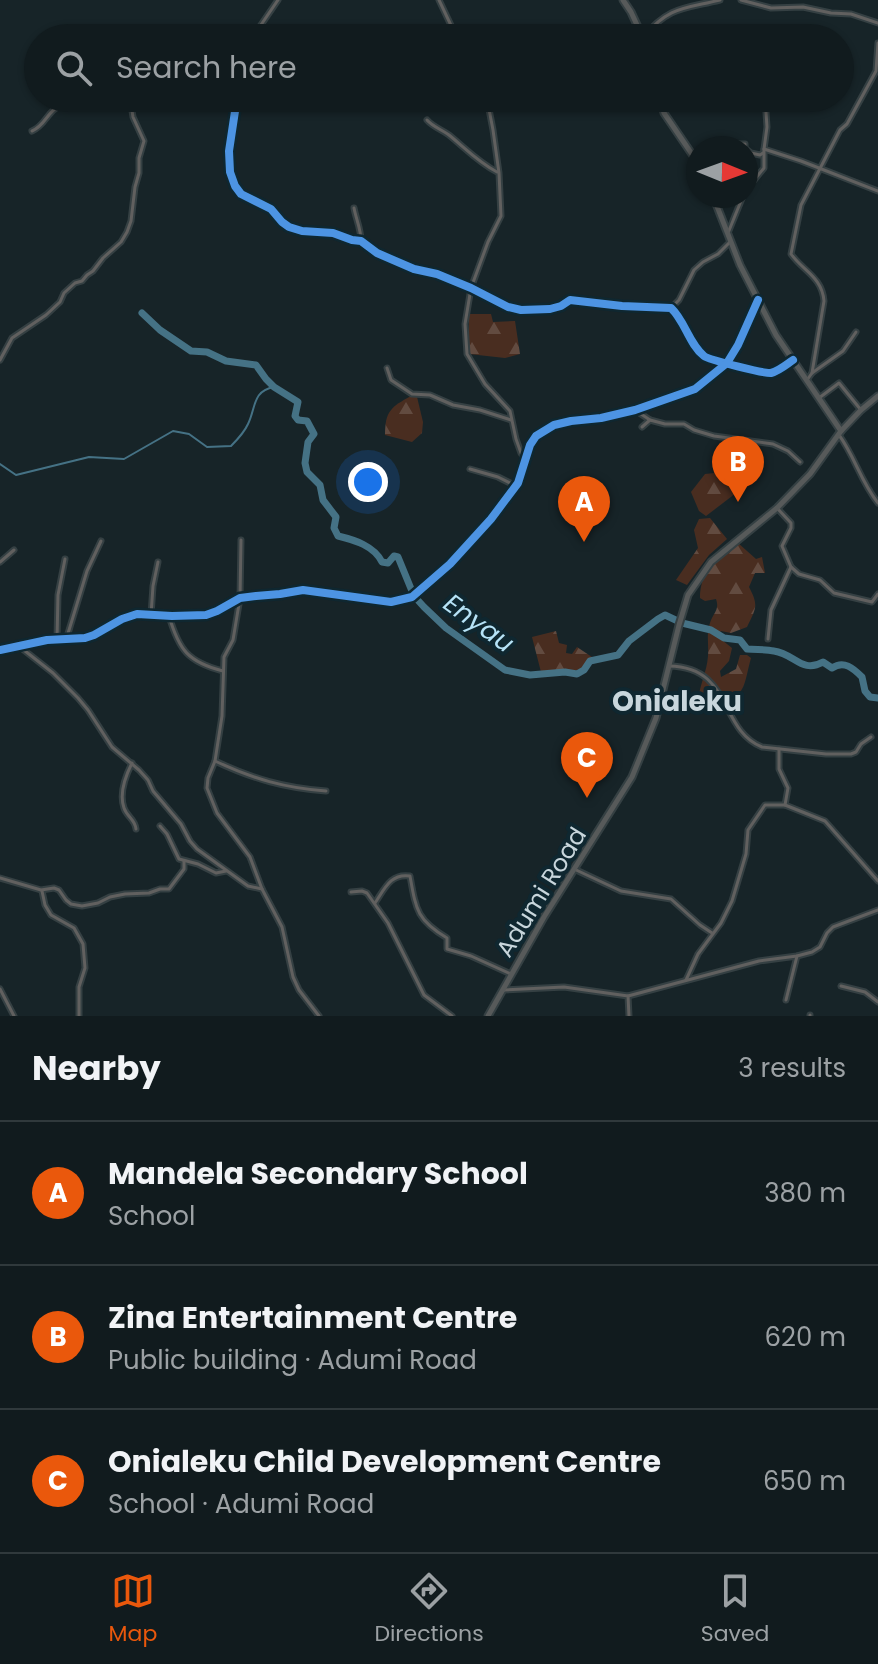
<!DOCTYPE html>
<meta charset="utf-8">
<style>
:root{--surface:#111b1e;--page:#1a2427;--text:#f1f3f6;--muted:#9ca1a4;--line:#30393c;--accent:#ea580c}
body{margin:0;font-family:Poppins,sans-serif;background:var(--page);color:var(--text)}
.compass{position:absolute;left:686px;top:136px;width:72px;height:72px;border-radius:50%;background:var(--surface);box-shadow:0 2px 6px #0004;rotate:91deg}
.you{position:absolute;left:368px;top:482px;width:28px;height:28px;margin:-20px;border:6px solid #fff;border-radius:50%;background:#1a73e8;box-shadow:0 0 0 12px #1a73e833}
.badge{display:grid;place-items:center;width:52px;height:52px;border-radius:50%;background:var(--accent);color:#fff;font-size:26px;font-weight:700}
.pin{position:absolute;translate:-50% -66px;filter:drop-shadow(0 2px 4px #0008)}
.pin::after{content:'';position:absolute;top:42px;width:28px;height:24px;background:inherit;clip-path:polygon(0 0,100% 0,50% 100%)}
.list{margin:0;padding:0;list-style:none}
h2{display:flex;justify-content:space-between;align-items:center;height:104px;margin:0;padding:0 32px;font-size:34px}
h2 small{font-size:26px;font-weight:400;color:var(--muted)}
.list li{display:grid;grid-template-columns:52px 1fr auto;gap:24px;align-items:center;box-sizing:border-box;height:144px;padding:0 32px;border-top:2px solid var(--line)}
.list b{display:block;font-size:30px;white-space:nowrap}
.list p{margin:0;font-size:26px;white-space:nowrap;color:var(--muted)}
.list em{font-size:26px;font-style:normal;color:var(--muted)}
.icon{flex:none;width:44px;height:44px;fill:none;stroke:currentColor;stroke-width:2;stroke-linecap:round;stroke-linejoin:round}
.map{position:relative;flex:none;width:878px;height:1016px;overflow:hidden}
.search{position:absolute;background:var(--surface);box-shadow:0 2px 6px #0004;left:24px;right:24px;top:24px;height:88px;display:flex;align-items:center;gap:20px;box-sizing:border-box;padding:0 28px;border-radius:44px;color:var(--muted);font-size:30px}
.sheet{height:536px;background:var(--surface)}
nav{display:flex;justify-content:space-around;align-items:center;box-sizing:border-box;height:112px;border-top:2px solid var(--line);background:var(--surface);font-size:22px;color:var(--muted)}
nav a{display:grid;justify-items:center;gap:4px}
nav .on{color:var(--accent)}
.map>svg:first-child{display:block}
</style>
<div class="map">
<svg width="878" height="1016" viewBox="0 0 878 1016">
<defs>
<pattern id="forest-firs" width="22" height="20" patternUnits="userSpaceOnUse" patternTransform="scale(2)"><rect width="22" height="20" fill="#492d20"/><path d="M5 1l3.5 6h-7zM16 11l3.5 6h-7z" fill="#624b40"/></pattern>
</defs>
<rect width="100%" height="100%" fill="#172428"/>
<g fill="url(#forest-firs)">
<path d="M469,314H491L493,322L515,321L520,354L505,358L469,354Z"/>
<path d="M411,396L417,397L423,422L422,433L412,442L385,435C385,411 391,407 411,396Z"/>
<path d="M724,472L740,490L706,516L699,511L691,492L705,474Z"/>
<path d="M710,518L727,539L709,555L687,585L676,580L698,548L694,530L699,519Z"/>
<path d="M738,543L756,559L762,557L765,573H755L749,587C759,606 756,608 747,627L731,633L721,631L717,636L732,648L729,661L720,671L721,677L736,669L740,655H747L751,658C744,683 747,693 722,707L715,704L698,702C699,686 707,672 708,656C709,645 706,634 710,623C713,613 720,610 716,599L705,601L700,598C700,573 716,553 738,543Z"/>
<path d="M556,631L559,643L567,645L566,653L572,654L577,647L592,657C589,661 587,665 583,668C578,672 550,671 541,672L532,637Z"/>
</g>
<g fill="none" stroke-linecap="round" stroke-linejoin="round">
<path stroke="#457285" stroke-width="2" d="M0,464L16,475L89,457L124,459L173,431L189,434L207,447L231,446C238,439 244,433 248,424C256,408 252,391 274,387"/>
<path stroke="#457285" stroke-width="7" d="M142,313L160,330L191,351L207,352L226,361L256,365L266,379L274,387L298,402L295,416L298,420L307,421L314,434L308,442L305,463L307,472L320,485L323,500L336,517L334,528L338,536C355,540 374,546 382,562L388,563L394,556L398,557L414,596L424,607L446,628L505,670L530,675L565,672L577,674L584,670L590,661L618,655L629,641L658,619L665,615L682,623L711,630L724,638L740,640L747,649C756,650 765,649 774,651C795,654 802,674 823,662L832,668C844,660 853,668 862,677L865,691L870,697L878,698"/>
<defs>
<g id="street">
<path d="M439,0L457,38"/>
<path d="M741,0L771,8L803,7L831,13L851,14L878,23"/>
<path d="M643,37C670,6 683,9 720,0"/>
<path d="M252,38L278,0"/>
<path d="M237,98L229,151L230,172L235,186L241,194L271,209L282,222L289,227L302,231L333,233L352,240L361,241L377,253L414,269L437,274L471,288L508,307L521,310L550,309L561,306L570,300L622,306L671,308C685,321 689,344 704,356C709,360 766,374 771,373C779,371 787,364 793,360"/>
<path d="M485,98L488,104L493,130L499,173L501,216L488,242L471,288L465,324L467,354L485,384L510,411L516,439L521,453L525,459"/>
<path d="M427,120C433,127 441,129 449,135C465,148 478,162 497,172"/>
<path d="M32,131C46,125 47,111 61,105L128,98"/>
<path d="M725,148L734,144H745V148"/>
<path d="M746,149L751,153L760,155L763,153"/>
<path d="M764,149L801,161L878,191"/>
<path d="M746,190L764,168V149L767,127L765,98"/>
<path d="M354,208C356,219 361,229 361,241"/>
<path d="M728,233L743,196"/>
<path d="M671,308L679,300L694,270L703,262L718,254L731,241"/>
<path d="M0,360L12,338L46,315L60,302L64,293L75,283L82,281L87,275L93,271L103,258L121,242L127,232L131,221L135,187L139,173V158L144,141L133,117L130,98"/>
<path d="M387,368L391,380L412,394L430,395L453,405L480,410L511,420"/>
<path d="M812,373L843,351L856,332"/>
<path d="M807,380L812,373L824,301C822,277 803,271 791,254L801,205L840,130L847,124L876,71L878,43"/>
<path d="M819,398L839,383L861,410"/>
<path d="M635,410L650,420L665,424H684L694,430L714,436L773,444L788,451L800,462"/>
<path d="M642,427L650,420"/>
<path d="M839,435C855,457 861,482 878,503"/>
<path d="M470,469L498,477L516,486"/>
<path d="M777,508L791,523V528L782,546L791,567L799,574L820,580L834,593L872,602L878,594"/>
<path d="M241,540L240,598L233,640L224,657L222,716L215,761L208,778L207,788L217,813L250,857L262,889L282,927L293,977L299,990L319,1016"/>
<path d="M0,562L14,550"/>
<path d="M151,615L153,586L158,562"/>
<path d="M169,616C179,650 188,662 223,671"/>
<path d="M57,639L58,595L65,559"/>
<path d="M768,639L771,610L791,567"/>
<path d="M66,640L87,571L101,541"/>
<path d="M20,647L53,673L78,698L88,710L112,747L139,770L148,780L153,791L181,824L190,841L197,849L248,886L262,889"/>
<path d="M669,666C733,667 718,729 762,747L826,754H851L856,752L861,744L871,737"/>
<path d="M779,749V769L788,788L785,805L825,821L878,881"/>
<path d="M215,761C253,779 285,788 326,791"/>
<path d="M132,763C126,775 119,794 124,808C127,817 135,819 136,829"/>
<path d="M160,826L167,834L179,859L198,864L216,873L226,871"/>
<path d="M574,869L621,891L671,899L700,925L712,933"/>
<path d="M0,878L41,890L54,888L59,890L66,900L71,904L82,906L98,903L110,897L125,894L149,893L160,889H169L184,869V861"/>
<path d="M42,891L45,905L51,915L74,928L83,944L85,968L79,987V1016"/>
<path d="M351,892L362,891L367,893L388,923L424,995L452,1016"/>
<path d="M375,903C385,888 391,873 410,876C416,910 417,920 447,938V949L471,956L511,974"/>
<path d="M686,980L698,954L721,923L732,901L746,854L748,830L765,805H785"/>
<path d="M841,986L865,992L878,1002"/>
<path d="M0,989L14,1016"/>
<path d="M503,990L564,987L628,996L629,1016"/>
<path d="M628,996L759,961L797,956L812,952L820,947L827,933L833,927L878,910"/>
<path d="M786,1000L797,956"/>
<path d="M810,1016V1015"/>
</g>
<g id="secondary">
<path d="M623,0L631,12L643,38"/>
<path d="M660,98L664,113L698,163"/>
<path d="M713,196L740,265L776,335L841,431"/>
<path d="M0,650L47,640L85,638L94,635L122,619L137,614L172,616L206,615L217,611L240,598L256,596L280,594L303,590L391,602L412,597L450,564L491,519L518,483L530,445L536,436L554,425L571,421L601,418L635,410L695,389L727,363L738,345L758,300"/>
<path d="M488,1016L544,917L632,777L656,718L679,625L688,595L711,562L777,508L810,474L841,431L861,410L878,396"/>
</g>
</defs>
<use href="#street" stroke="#354043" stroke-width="7"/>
<use href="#secondary" stroke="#354043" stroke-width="9"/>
<use href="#street" stroke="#61605f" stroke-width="3"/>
<use href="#secondary" stroke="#575a5a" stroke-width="5"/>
<defs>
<g id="cycleway">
<path d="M237,98L229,151L230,172L235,186L241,194L271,209L282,222L289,227L302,231L333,233L352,240L361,241L377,253L414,269L437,274L471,288L508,307L521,310L550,309L561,306L570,300L622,306L671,308C685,321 689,344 704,356C709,360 766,374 771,373C779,371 787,364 793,360"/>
<path d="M0,650L47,640L85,638L94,635L122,619L137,614L172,616L206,615L217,611L240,598L256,596L280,594L303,590L391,602L412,597L450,564L491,519L518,483L530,445L536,436L554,425L571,421L601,418L635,410L695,389L727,363L738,345L758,300"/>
</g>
</defs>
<use href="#cycleway" stroke="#0f2730" stroke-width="13"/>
<use href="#cycleway" stroke="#4d94e3" stroke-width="8"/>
</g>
<g text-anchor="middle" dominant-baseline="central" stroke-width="8" stroke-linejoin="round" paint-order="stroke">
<g font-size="24" fill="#c8d6dc" stroke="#0f2730">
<text transform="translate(541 892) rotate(-58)">Adumi Road</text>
</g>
<g font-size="26" font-style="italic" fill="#b6e3f7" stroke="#0f2730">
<text transform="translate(479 623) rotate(36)">Enyau</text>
</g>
<g font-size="28" font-weight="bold" fill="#c8d6dc" stroke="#0f2730">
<text x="677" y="701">Onialeku</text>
</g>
</g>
</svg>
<svg class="compass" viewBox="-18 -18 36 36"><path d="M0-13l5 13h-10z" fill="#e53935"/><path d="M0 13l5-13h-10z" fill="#9ca1a4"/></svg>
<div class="you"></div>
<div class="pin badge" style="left:584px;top:542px">A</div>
<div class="pin badge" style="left:738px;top:502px">B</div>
<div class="pin badge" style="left:587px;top:798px">C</div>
<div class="search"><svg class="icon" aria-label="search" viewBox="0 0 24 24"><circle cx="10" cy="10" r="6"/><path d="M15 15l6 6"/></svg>Search here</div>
</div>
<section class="sheet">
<h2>Nearby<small>3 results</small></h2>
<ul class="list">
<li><span class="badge">A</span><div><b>Mandela Secondary School</b><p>School</p></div><em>380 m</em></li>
<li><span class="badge">B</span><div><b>Zina Entertainment Centre</b><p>Public building · Adumi Road</p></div><em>620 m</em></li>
<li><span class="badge">C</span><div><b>Onialeku Child Development Centre</b><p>School · Adumi Road</p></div><em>650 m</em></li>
</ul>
</section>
<nav>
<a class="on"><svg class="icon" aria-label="map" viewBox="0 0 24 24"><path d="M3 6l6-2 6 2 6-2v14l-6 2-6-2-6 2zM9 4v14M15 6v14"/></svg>Map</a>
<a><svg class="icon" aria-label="directions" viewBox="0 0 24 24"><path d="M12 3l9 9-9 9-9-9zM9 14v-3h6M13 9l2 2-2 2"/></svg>Directions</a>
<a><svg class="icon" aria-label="saved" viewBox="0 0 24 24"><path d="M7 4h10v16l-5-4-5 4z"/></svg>Saved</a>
</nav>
